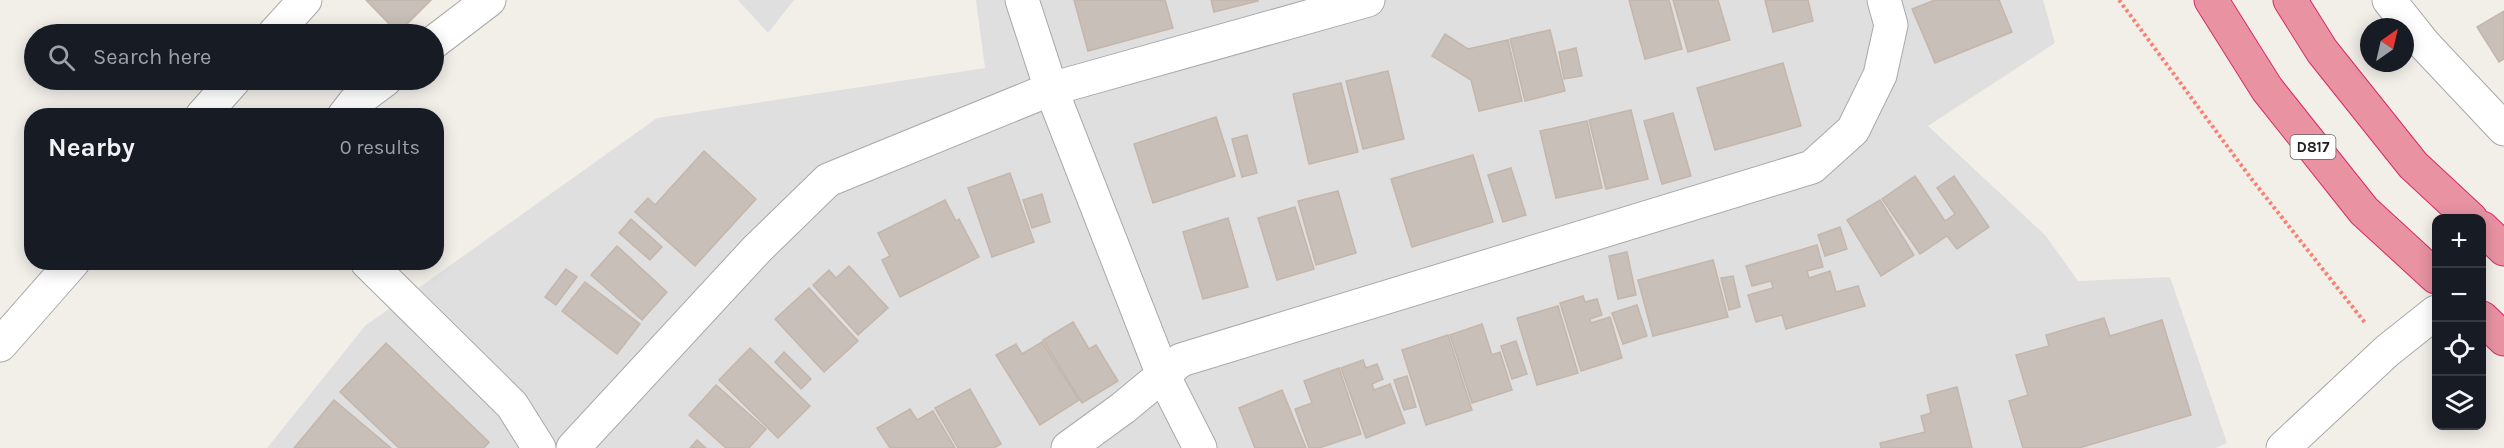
<!DOCTYPE html>
<meta charset="utf-8">
<style>
:root{--surface:#171b24;--page:#20242c;--text:#f1f3f6;--muted:#9ea1a6;--line:#363941}
body{margin:0;font-family:Karla,sans-serif;background:var(--page);color:var(--text)}
.controls{position:absolute;right:18px;bottom:18px;display:grid;overflow:hidden;border-radius:12px;box-shadow:0 3px 15px #0003}
.controls button{width:54px;height:54px;display:grid;place-items:center;padding:0;border:0;border-bottom:2px solid var(--line);background:var(--surface);color:var(--text);font:30px sans-serif}
.compass{position:absolute;left:2360px;top:18px;width:54px;height:54px;border-radius:50%;background:var(--surface);box-shadow:0 3px 15px #0003;rotate:34deg}
.list{margin:0;padding:0;list-style:none}
h2{display:flex;justify-content:space-between;align-items:center;height:78px;margin:0;padding:0 24px;font-size:26px}
h2 small{font-size:20px;font-weight:400;color:var(--muted)}
.icon{flex:none;width:33px;height:33px;fill:none;stroke:currentColor;stroke-width:2;stroke-linecap:round;stroke-linejoin:round}
.map{position:relative;flex:none;width:2504px;height:448px;overflow:hidden}
.search{position:absolute;background:var(--surface);box-shadow:0 3px 15px #0003;left:24px;top:24px;width:420px;height:66px;display:flex;align-items:center;gap:15px;box-sizing:border-box;padding:0 21px;border-radius:33px;color:var(--muted);font-size:22px}
.panel{position:absolute;background:var(--surface);box-shadow:0 3px 15px #0003;left:24px;top:108px;width:420px;height:162px;border-radius:24px}
.map>svg:first-child{display:block}
</style>
<div class="map">
<svg width="2504" height="448" viewBox="0 0 2504 448">
<rect width="100%" height="100%" fill="#f2efe9"/>
<g fill="#e0dfdf">
<path d="M738,0H794L768,33Z"/>
<path d="M976,0H2043L2055,43L1928,126L2046,236L2078,281L2170,277L2227,443L2216,448H267L365,326L657,118L985,68Z"/>
</g>
<g fill="#c7bfb8" stroke="#c4b6ab" stroke-width="1.5">
<path d="M366,0H431L398,33Z"/>
<path d="M1074,0H1165L1173,28L1088,51Z"/>
<path d="M1211,0H1258V1L1214,12Z"/>
<path d="M1629,0H1669L1682,49L1645,59Z"/>
<path d="M1673,0H1718L1730,40L1688,52Z"/>
<path d="M1765,0H1808L1813,21L1773,32Z"/>
<path d="M1935,0H1999L2012,32L1935,63L1912,9Z"/>
<path d="M2504,11V59L2499,62L2477,27Z"/>
<path d="M1550,30L1565,91L1525,101L1510,39Z"/>
<path d="M1445,34L1468,49L1508,40L1522,101L1479,111L1471,80L1432,56Z"/>
<path d="M1576,48L1582,76L1564,79L1559,52Z"/>
<path d="M1783,63L1801,126L1715,150L1697,88Z"/>
<path d="M1388,71L1404,139L1363,149L1346,81Z"/>
<path d="M1341,83L1358,152L1309,164L1293,94Z"/>
<path d="M1631,110L1648,179L1606,189L1589,120Z"/>
<path d="M1673,113L1691,176L1662,184L1644,121Z"/>
<path d="M1216,117L1235,176L1153,203L1134,144Z"/>
<path d="M1587,121L1602,188L1556,198L1540,131Z"/>
<path d="M1247,135L1257,173L1242,177L1232,139Z"/>
<path d="M704,151L756,199L695,266L635,212L648,198L655,205Z"/>
<path d="M1473,155L1493,222L1412,247L1391,179Z"/>
<path d="M1511,168L1526,215L1503,222L1488,175Z"/>
<path d="M1010,173L1034,242L992,257L968,188Z"/>
<path d="M1915,176L1945,221L1955,214L1937,188L1954,176L1989,227L1957,249L1947,236L1920,254L1882,199Z"/>
<path d="M1338,191L1356,253L1316,265L1298,201Z"/>
<path d="M1042,194L1050,222L1032,228L1023,200Z"/>
<path d="M945,200L956,221L959,219L979,257L900,297L882,260L890,256L878,233Z"/>
<path d="M1880,200L1914,255L1881,276L1847,220Z"/>
<path d="M1295,207L1314,269L1277,280L1258,218Z"/>
<path d="M1228,218L1248,287L1203,299L1183,232Z"/>
<path d="M631,219L662,247L650,260L619,233Z"/>
<path d="M1840,227L1847,249L1825,256L1818,235Z"/>
<path d="M1817,245L1823,267L1807,271L1809,278L1830,271L1836,292L1858,286L1865,306L1786,329L1782,315L1756,322L1748,295L1773,288L1771,281L1752,286L1746,266Z"/>
<path d="M617,246L667,292L642,320L591,275Z"/>
<path d="M1627,252L1636,295L1618,299L1609,256Z"/>
<path d="M1713,260L1728,317L1653,336L1638,280Z"/>
<path d="M849,266L888,308L858,335L813,285L829,270L836,278Z"/>
<path d="M566,269L577,277L556,305L545,297Z"/>
<path d="M1733,276L1740,307L1729,310L1721,278Z"/>
<path d="M585,282L640,324L617,354L562,311Z"/>
<path d="M809,288L858,341L824,372L775,319Z"/>
<path d="M1583,296L1585,302L1597,299L1602,315L1590,319L1591,323L1610,317L1622,358L1581,371L1560,303Z"/>
<path d="M1637,305L1647,336L1623,344L1612,313Z"/>
<path d="M1558,306L1578,373L1537,385L1517,318Z"/>
<path d="M2104,318L2110,336L2162,320L2191,415L2079,448H2023L2009,401L2028,395L2016,355L2049,346L2046,335Z"/>
<path d="M1073,322L1089,349L1096,345L1118,381L1082,403L1043,340Z"/>
<path d="M1482,324L1492,355L1500,352L1512,390L1472,403L1450,335Z"/>
<path d="M1448,335L1472,410L1426,425L1402,350Z"/>
<path d="M1516,341L1527,374L1512,379L1501,346Z"/>
<path d="M1042,342L1079,400L1040,425L996,355L1016,344L1022,354Z"/>
<path d="M386,343L489,442L484,448H399L340,392Z"/>
<path d="M750,348L810,406L778,438L719,380Z"/>
<path d="M784,352L811,379L801,389L775,362Z"/>
<path d="M1363,360L1366,368L1377,364L1383,379L1372,384L1374,390L1390,384L1405,423L1366,438L1341,368Z"/>
<path d="M1339,368L1361,434L1319,448H1309L1295,409L1312,403L1304,381Z"/>
<path d="M1407,376L1416,407L1404,410L1394,380Z"/>
<path d="M716,385L766,429L749,448H726L689,415Z"/>
<path d="M1957,387L1972,448H1881L1880,443L1925,432L1921,416L1931,413L1927,395Z"/>
<path d="M970,389L1001,444L994,448H958L935,408Z"/>
<path d="M1282,390L1306,448H1255L1239,408Z"/>
<path d="M334,400L391,448H294Z"/>
<path d="M910,409L917,420L933,411L955,448H890L877,428Z"/>
<path d="M697,440L706,448H690Z"/>
</g>
<g fill="none" stroke-linecap="round" stroke-linejoin="round">
<defs>
<g id="minor">
<path d="M1022,0L1051,89L1163,375L1200,448"/>
<path d="M2389,0L2424,44L2504,129"/>
<path d="M274,34L305,0"/>
<path d="M434,42L489,0"/>
<path d="M202,116L234,80"/>
<path d="M344,116L354,103L385,80"/>
<path d="M367,262L512,405L539,448"/>
<path d="M0,345L73,262"/>
<path d="M573,448L757,249L828,180L1051,89L1368,0"/>
<path d="M1068,448L1123,408L1181,360L1812,167L1853,130L1880,75L1891,25L1884,0"/>
<path d="M2283,448L2387,351L2436,312"/>
</g>
<g id="highway">
<path d="M2211,0L2267,89L2364,211L2436,277"/>
<path d="M2290,0L2322,51L2413,165L2471,219"/>
<path d="M2482,228L2504,249"/>
<path d="M2482,318L2504,339"/>
</g>
</defs>
<use href="#minor" stroke="#a9a9a9" stroke-width="35"/>
<use href="#highway" stroke="#dc2a67" stroke-width="35"/>
<path stroke="#fa8072" stroke-width="4" stroke-dasharray="3 3" stroke-linecap="butt" d="M2119,0L2250,177L2366,324"/>
<use href="#minor" stroke="#fff" stroke-width="33"/>
<use href="#highway" stroke="#e892a2" stroke-width="33"/>
</g>
<g text-anchor="middle" dominant-baseline="central" stroke-width="5" stroke-linejoin="round" paint-order="stroke">
<rect fill="#fff" stroke="#646464" stroke-width="1.5" x="2290.5" y="135" width="45" height="24" rx="4.5"/>
<g font-size="15" font-weight="bold" fill="#222">
<text x="2313" y="147">D817</text>
</g>
</g>
</svg>
<div class="controls">
<button>+</button>
<button>−</button>
<button><svg class="icon" aria-label="locate" viewBox="0 0 24 24"><circle cx="12" cy="12" r="6"/><path d="M12 2v4M12 18v4M2 12h4M18 12h4"/></svg></button>
<button><svg class="icon" aria-label="layers" viewBox="0 0 24 24"><path d="M12 4l9 5-9 5-9-5zM3 14l9 5 9-5"/></svg></button>
</div>
<svg class="compass" viewBox="-18 -18 36 36"><path d="M0-13l5 13h-10z" fill="#e53935"/><path d="M0 13l5-13h-10z" fill="#9ea1a6"/></svg>
<div class="search"><svg class="icon" aria-label="search" viewBox="0 0 24 24"><circle cx="10" cy="10" r="6"/><path d="M15 15l6 6"/></svg>Search here</div>
<section class="panel">
<h2>Nearby<small>0 results</small></h2>
<ul class="list">
</ul>
</section>
</div>
